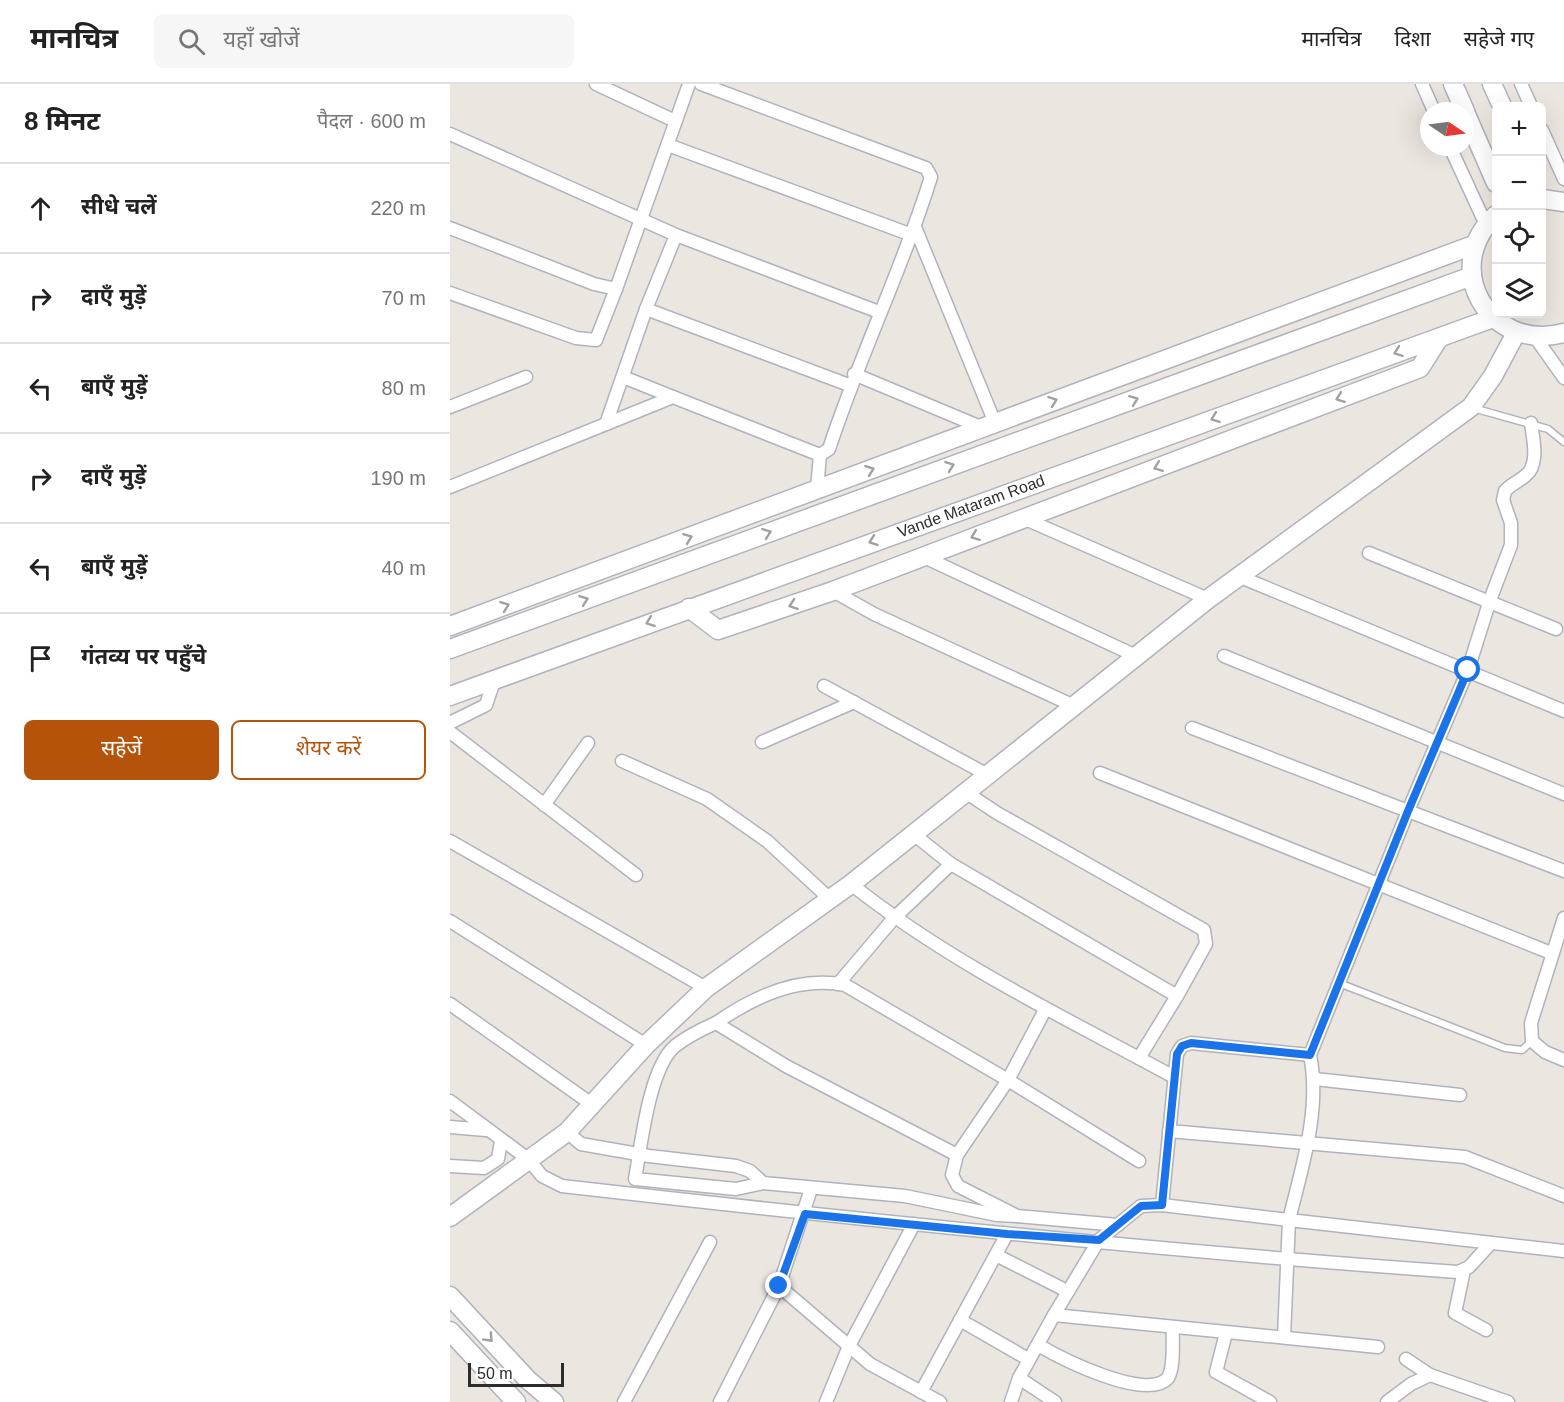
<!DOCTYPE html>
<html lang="hi">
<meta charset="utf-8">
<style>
:root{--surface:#fff;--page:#f6f6f6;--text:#222;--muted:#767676;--line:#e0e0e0;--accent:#b45309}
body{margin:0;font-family:Arial,"Noto Sans Devanagari",sans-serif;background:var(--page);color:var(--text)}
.controls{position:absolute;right:18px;top:18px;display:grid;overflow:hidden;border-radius:9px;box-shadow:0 6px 24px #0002}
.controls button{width:54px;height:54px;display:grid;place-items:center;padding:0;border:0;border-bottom:2px solid var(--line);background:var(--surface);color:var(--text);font:30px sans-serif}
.compass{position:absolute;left:970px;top:18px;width:54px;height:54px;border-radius:50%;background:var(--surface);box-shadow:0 6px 24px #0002;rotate:103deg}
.scale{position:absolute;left:18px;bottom:15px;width:96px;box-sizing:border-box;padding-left:6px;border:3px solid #2c2c2c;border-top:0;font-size:16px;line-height:21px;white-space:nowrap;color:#2c2c2c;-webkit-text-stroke:4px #fff;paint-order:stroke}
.stop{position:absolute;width:18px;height:18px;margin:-14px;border:4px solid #1a73e8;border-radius:50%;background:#fff}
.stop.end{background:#1a73e8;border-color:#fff;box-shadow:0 2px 6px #0008}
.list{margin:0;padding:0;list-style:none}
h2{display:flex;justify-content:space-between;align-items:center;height:78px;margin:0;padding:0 24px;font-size:26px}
h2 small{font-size:20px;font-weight:400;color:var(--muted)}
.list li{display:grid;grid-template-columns:39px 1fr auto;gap:18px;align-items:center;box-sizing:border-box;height:90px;padding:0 24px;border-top:2px solid var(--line)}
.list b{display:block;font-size:22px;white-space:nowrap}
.list em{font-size:20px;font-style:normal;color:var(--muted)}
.actions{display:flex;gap:12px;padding:18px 24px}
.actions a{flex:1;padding:14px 0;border:2px solid var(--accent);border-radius:9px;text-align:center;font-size:21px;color:var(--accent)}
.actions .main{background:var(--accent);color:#fff}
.icon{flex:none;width:33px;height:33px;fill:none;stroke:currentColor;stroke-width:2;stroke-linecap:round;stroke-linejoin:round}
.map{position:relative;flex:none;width:1114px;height:1318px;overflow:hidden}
header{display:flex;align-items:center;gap:36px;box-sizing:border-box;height:84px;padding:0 30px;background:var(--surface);border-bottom:2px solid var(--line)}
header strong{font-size:28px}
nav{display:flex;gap:33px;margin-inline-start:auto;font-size:21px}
.search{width:420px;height:54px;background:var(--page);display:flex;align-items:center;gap:15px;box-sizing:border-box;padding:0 21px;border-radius:9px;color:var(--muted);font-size:22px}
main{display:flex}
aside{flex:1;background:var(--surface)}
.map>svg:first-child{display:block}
</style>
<header>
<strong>मानचित्र</strong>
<div class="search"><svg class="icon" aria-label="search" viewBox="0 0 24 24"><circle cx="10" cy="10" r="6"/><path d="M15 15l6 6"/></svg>यहाँ खोजें</div>
<nav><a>मानचित्र</a><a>दिशा</a><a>सहेजे गए</a></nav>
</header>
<main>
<aside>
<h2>8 मिनट<small>पैदल · 600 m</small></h2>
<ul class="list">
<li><svg class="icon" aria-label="ahead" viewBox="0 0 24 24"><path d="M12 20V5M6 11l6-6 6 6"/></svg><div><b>सीधे चलें</b></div><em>220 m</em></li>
<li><svg class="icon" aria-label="right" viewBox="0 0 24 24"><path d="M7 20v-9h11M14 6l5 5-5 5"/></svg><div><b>दाएँ मुड़ें</b></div><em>70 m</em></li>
<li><svg class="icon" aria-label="left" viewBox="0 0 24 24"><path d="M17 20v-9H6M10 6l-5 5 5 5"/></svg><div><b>बाएँ मुड़ें</b></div><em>80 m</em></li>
<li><svg class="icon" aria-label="right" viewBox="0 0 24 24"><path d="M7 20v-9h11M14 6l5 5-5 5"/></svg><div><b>दाएँ मुड़ें</b></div><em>190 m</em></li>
<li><svg class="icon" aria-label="left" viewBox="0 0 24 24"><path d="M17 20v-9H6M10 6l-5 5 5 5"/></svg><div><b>बाएँ मुड़ें</b></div><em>40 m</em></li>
<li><svg class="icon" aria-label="arrive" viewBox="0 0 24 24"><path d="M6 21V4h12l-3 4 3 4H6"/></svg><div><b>गंतव्य पर पहुँचे</b></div></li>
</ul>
<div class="actions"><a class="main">सहेजें</a><a>शेयर करें</a></div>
</aside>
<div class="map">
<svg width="1114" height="1318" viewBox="0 0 1114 1318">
<rect width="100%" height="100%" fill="#ece6e0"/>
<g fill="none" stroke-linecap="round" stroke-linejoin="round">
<defs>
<g id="lane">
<path d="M1023,324L1098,345L1114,358"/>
<path d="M889,899L1055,964L1072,966L1082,957"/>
</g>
<g id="street">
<path d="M146,0L225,37"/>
<path d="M972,0L984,27"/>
<path d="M1071,0L1081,22"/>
<path d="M1092,46L1114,95"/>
<path d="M0,50L226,151L196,225L156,340"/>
<path d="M218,61L462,151"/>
<path d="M1000,63L1037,143"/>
<path d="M465,143L545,339"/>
<path d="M0,144L144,200L166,205L239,0"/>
<path d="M226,151L429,228"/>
<path d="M0,209L126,254L146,256L166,205"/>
<path d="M196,225L399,301"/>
<path d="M1085,253L1114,294"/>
<path d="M404,290L533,344"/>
<path d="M173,293L223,313"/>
<path d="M0,323L76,293"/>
<path d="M1081,339C1083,355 1090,381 1075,392C1068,398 1061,400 1055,407L1053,416L1061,439V461L1040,516L1018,586L958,727L860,971C871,1025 852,1083 839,1136L1114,1167"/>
<path d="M0,403L223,313L370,371L379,365C409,273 452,186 481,93L476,84L251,0"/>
<path d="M367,405L370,371"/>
<path d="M573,434L758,515"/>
<path d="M919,469L1106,545"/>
<path d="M472,472L686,572"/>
<path d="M788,492L1114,627"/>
<path d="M383,507L424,530L622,621"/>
<path d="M774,572L1114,710"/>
<path d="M374,602L536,690"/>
<path d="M0,639L36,621L44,597"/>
<path d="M742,644L1114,787"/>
<path d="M0,648L186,791"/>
<path d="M312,658L404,618"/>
<path d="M172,677L257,715L317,757L380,815"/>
<path d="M650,689L1101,869"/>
<path d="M514,707L547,729L754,846L756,860L727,912L689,974"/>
<path d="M94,721L138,659"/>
<path d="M462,749L501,780L727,912"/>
<path d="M0,757L256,904"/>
<path d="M401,800C500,879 614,933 724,993"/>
<path d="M1114,834L1081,939L1082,957L1095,968L1114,976"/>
<path d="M0,837L196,961"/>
<path d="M388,900L444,834L501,780"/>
<path d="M0,920L143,1021"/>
<path d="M595,926L558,996L507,1071L502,1091L508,1102L567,1132L668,1141"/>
<path d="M266,939C303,913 349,892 395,901L558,996L689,1077"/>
<path d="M865,995L1010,1011"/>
<path d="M0,1017L78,1075L92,1092L112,1102C410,1136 708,1167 1008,1188L1019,1183L1041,1159"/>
<path d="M0,1043L36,1046"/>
<path d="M719,1047L1015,1073L1114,1112"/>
<path d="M117,1048L131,1060L199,1072L286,1082L300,1087L313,1099L455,1112L547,1131L567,1132"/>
<path d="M0,1082L34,1084L48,1075L51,1057"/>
<path d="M313,1099L286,1105L185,1095C191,1062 199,984 225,962C238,952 252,945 266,939L336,982L507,1071"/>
<path d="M712,1121L727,970L732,962L741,959L860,971"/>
<path d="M546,1171L617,1207"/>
<path d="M1014,1186L1005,1229L1036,1246"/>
<path d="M329,1202L361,1105"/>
<path d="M604,1231L649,1156L691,1122L712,1121L839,1136L834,1253"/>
<path d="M510,1236L578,1275"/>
<path d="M776,1249L766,1288L820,1318"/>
<path d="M588,1261C612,1275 697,1318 718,1294C725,1282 722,1258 723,1243"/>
<path d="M956,1275L980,1291L1058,1318"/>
<path d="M569,1294L605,1318"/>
<path d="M471,1308L557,1150"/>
<path d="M174,1318L260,1158"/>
<path d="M270,1318L329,1202L420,1280L490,1318"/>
<path d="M376,1318L399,1262L464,1140"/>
<path d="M561,1318L569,1294L604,1231L928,1263"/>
<path d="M937,1318L961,1300L980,1291"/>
</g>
<g id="secondary">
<path d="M1003,0L1015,27"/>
<path d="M1042,0L1052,22"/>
<path d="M1015,28L1046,99"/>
<path d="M1092,115L1114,118"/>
<path d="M1046,131C990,182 1038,269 1114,249"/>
<path d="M239,524L268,546L383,507L970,284L989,254"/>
<path d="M0,542L1026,160"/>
<path d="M0,565L1022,192"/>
<path d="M0,612L1043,234"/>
<path d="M0,1133L117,1048L196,961L256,904L401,800L758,515L1021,323L1043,292L1066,249"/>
<path d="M0,1212L78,1296L104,1318"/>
<path d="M0,1247L66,1318"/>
</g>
</defs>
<use href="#lane" stroke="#b0b3bb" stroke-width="9"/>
<use href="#street" stroke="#b0b3bb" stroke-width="15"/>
<use href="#secondary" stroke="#b0b3bb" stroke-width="21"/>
<use href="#lane" stroke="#fff" stroke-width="6"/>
<use href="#street" stroke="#fff" stroke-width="12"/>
<use href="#secondary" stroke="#fff" stroke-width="18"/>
</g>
<defs><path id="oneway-chevron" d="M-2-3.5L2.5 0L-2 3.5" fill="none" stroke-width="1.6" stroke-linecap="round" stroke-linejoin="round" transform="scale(1.5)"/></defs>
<g stroke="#a0a0a0">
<use href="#oneway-chevron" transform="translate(948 268) rotate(160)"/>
<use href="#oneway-chevron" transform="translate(890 314) rotate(160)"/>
<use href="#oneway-chevron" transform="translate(684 316) rotate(-20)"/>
<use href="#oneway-chevron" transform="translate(603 317) rotate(-20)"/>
<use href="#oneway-chevron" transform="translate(765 334) rotate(160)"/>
<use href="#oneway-chevron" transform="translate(500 382) rotate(-20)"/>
<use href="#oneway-chevron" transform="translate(708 383) rotate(159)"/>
<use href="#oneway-chevron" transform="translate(420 386) rotate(-20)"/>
<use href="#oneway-chevron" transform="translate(317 449) rotate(-20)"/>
<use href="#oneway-chevron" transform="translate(525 452) rotate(159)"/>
<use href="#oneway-chevron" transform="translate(238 454) rotate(-20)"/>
<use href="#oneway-chevron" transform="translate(423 457) rotate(160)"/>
<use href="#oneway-chevron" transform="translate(134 516) rotate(-20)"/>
<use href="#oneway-chevron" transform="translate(343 521) rotate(161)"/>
<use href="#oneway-chevron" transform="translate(55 522) rotate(-20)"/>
<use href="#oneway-chevron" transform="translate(200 538) rotate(159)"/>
<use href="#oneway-chevron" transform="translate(39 1254) rotate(47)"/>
</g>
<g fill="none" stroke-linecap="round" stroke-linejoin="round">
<path stroke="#1a73e8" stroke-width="8" d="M329,1202L355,1130L557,1150L649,1156L691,1122L712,1121L727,970L732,962L741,959L860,971L958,727L1018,586"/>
</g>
<g text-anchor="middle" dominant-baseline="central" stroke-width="4.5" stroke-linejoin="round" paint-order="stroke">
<g font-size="16" fill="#2c2c2c" stroke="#fff">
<text transform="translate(521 422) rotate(-20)">Vande Mataram Road</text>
</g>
</g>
</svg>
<div class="controls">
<button>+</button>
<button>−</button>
<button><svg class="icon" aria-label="locate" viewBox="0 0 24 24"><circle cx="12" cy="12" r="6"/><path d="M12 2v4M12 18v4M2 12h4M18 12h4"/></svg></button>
<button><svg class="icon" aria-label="layers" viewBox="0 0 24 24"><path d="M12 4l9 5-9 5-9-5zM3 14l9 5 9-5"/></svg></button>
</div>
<svg class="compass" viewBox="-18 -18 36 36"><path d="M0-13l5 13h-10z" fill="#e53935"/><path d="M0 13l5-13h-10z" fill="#767676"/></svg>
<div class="scale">50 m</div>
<div class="stop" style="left:1018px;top:586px"></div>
<div class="stop end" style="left:329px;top:1202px"></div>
</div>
</main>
